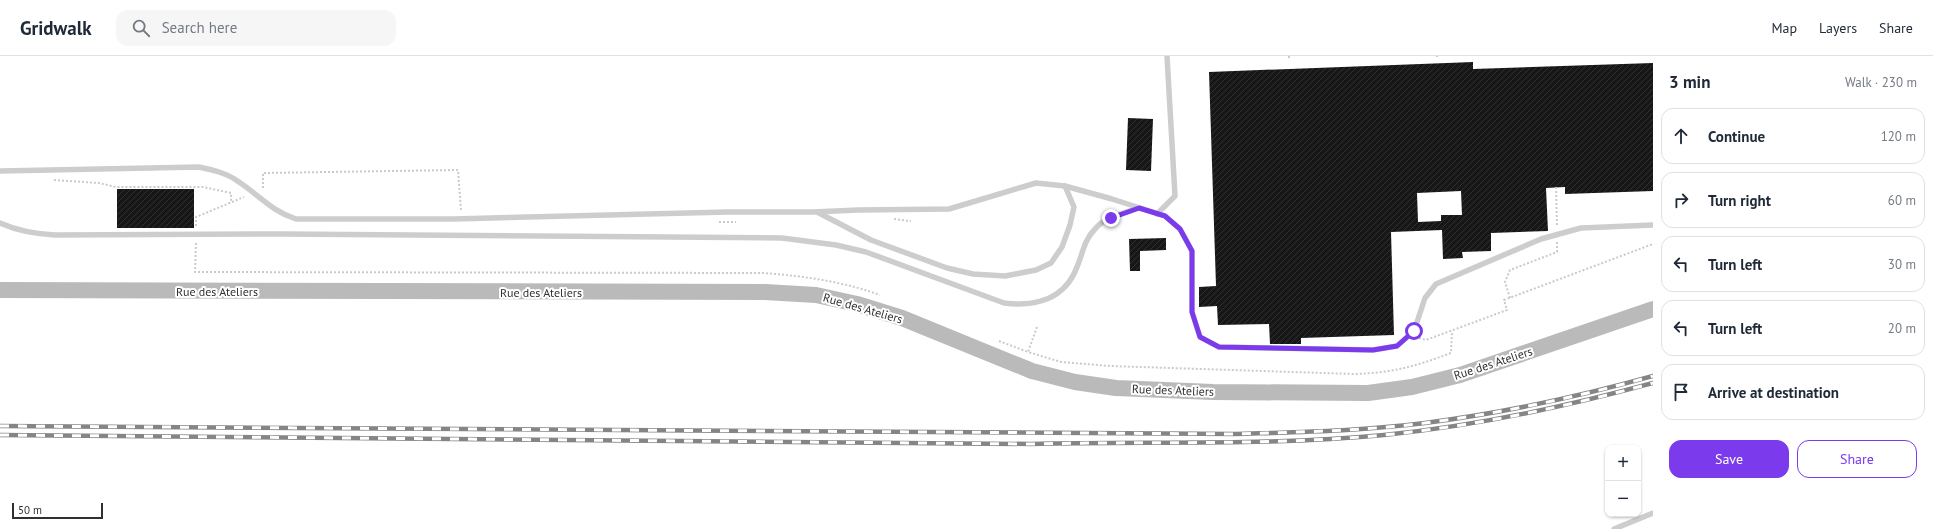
<!DOCTYPE html>
<meta charset="utf-8">
<style>
:root{--surface:#fff;--page:#f6f6f7;--text:#1f2937;--muted:#747a83;--line:#e0e1e3;--accent:#7c3aed}
body{margin:0;font-family:"PT Sans",sans-serif;background:var(--page);color:var(--text)}
.controls{position:absolute;right:12px;bottom:12px;display:grid;overflow:hidden;border-radius:8px;box-shadow:0 1px 3px #0004}
.controls button{width:36px;height:36px;display:grid;place-items:center;padding:0;border:0;border-bottom:1px solid var(--line);background:var(--surface);color:var(--text);font:20px sans-serif}
.scale{position:absolute;left:12px;bottom:10px;width:91px;box-sizing:border-box;padding-left:4px;border:2px solid #303030;border-top:0;font-size:11px;line-height:14px;white-space:nowrap;color:#303030;-webkit-text-stroke:3px #fff;paint-order:stroke}
.stop{position:absolute;width:12px;height:12px;margin:-9px;border:3px solid #7c3aed;border-radius:50%;background:#fff}
.stop.end{background:#7c3aed;border-color:#fff;box-shadow:0 1px 4px #0008}
.list{margin:0;padding:0;list-style:none}
h2{display:flex;justify-content:space-between;align-items:center;height:52px;margin:0;padding:0 16px;font-size:17px}
h2 small{font-size:13px;font-weight:400;color:var(--muted)}
.list li{display:grid;grid-template-columns:26px 1fr auto;gap:12px;align-items:center;box-sizing:border-box;height:56px;margin:0 8px 8px;padding:0 8px;border:1px solid var(--line);border-radius:12px}
.list b{display:block;font-size:15px;white-space:nowrap}
.list em{font-size:13px;font-style:normal;color:var(--muted)}
.actions{display:flex;gap:8px;padding:12px 16px}
.actions a{flex:1;padding:9px 0;border:1px solid var(--accent);border-radius:12px;text-align:center;font-size:14px;color:var(--accent)}
.actions .main{background:var(--accent);color:#fff}
.icon{flex:none;width:22px;height:22px;fill:none;stroke:currentColor;stroke-width:2;stroke-linecap:round;stroke-linejoin:round}
.map{position:relative;flex:none;width:1653px;height:473px;overflow:hidden}
header{display:flex;align-items:center;gap:24px;box-sizing:border-box;height:56px;padding:0 20px;background:var(--surface);border-bottom:1px solid var(--line)}
header strong{font-size:19px}
nav{display:flex;gap:22px;margin-inline-start:auto;font-size:14px}
.search{width:280px;height:36px;background:var(--page);display:flex;align-items:center;gap:10px;box-sizing:border-box;padding:0 14px;border-radius:12px;color:var(--muted);font-size:15px}
main{display:flex}
aside{flex:1;background:var(--surface)}
.map>svg:first-child{display:block}
</style>
<header>
<strong>Gridwalk</strong>
<div class="search"><svg class="icon" aria-label="search" viewBox="0 0 24 24"><circle cx="10" cy="10" r="6"/><path d="M15 15l6 6"/></svg>Search here</div>
<nav><a>Map</a><a>Layers</a><a>Share</a></nav>
</header>
<main>
<div class="map">
<svg width="1653" height="473" viewBox="0 0 1653 473">
<defs>
<pattern id="building-hatch" width="6" height="6" patternUnits="userSpaceOnUse"><rect width="6" height="6" fill="#171717"/><path d="M-1 1l2-2M0 6l6-6M5 7l2-2" fill="none" stroke="#303030"/></pattern>
</defs>
<rect width="100%" height="100%" fill="#fff"/>
<g fill="url(#building-hatch)" fill-rule="evenodd">
<path d="M1473,6V13L1653,7V135L1565,138V131L1546,132L1548,175L1491,177V195L1462,196L1463,202L1443,203L1442,174L1391,176L1394,279L1301,282V288H1270L1269,268L1218,269L1217,250L1199,251V231L1216,230L1209,16ZM1461,135L1462,159H1441V165L1418,166L1417,137Z"/>
<path d="M1128,62L1153,63L1151,115L1126,114Z"/>
<rect x="117" y="133" width="77" height="39"/>
<path d="M1166,182V194L1140,195V215H1130L1129,183Z"/>
</g>
<g fill="none" stroke-linecap="round" stroke-linejoin="round">
<g stroke="#cacaca" stroke-width="2" stroke-dasharray="2 2" stroke-linecap="butt">
<path d="M1289,0V2"/>
<path d="M1437,0V1"/>
<path d="M54,124L99,127L116,131H203L231,137V146"/>
<path d="M1556,131L1557,170"/>
<path d="M263,132V117L458,114L461,154"/>
<path d="M894,163L911,165"/>
<path d="M719,166H736"/>
<path d="M196,170V161L244,141"/>
<path d="M196,187L195,216L763,217C803,220 841,225 880,239"/>
<path d="M1510,242L1505,226L1510,214L1557,196V186"/>
<path d="M1037,271L1028,296L1061,306L1110,310L1354,318C1393,317 1416,310 1451,297L1452,275"/>
<path d="M1419,282L1426,284L1507,254L1504,244L1653,188"/>
<path d="M999,285L1028,296"/>
</g>
<g stroke="#cdcdcd" stroke-width="5.5">
<path d="M0,115L199,111C213,114 227,117 239,126C260,140 271,155 296,163H453L728,156H813L858,154L949,153L1036,127L1065,130L1112,143L1165,160L1180,173L1192,195V256L1200,281L1219,291L1373,294L1397,290L1414,275L1425,242L1436,228L1541,183L1581,172L1653,169"/>
<path d="M817,156L871,184L947,212L973,218L1005,220L1036,214L1051,207L1062,191L1070,169L1074,151L1065,130"/>
<path d="M1157,158L1175,140L1167,0"/>
<path d="M0,167C18,175 35,178 55,179L282,178L782,182L836,189L866,196L1004,247C1036,251 1065,243 1077,211C1083,197 1084,184 1095,173C1105,161 1124,157 1139,152"/>
<path d="M1614,473L1653,457"/>
</g>
<path stroke="#bababa" stroke-width="16" d="M0,234L765,236L816,239L857,248L902,262L1032,315L1075,326L1116,332L1213,336L1368,337L1412,331L1460,319L1653,253"/>
<defs>
<g id="rail">
<path d="M0,370L1235,378C1298,376 1362,375 1425,367C1502,357 1578,341 1653,320"/>
<path d="M0,379L1031,388C1149,385 1267,390 1384,379C1475,370 1565,351 1653,327"/>
</g>
</defs>
<use href="#rail" stroke="#858585" stroke-width="4.5"/>
<use href="#rail" stroke="#fff" stroke-width="3" stroke-dasharray="9" stroke-linecap="butt"/>
</g>
<g fill="none" stroke-linecap="round" stroke-linejoin="round">
<path stroke="#7c3aed" stroke-width="5" d="M1111,162L1139,152L1165,160L1180,173L1192,195V256L1200,281L1219,291L1373,294L1397,290L1414,275"/>
</g>
<g text-anchor="middle" dominant-baseline="central" stroke-width="4" stroke-linejoin="round" paint-order="stroke">
<g font-size="12" fill="#303030" stroke="#fff">
<text x="217" y="235">Rue des Ateliers</text>
<text x="541" y="236">Rue des Ateliers</text>
<text transform="translate(863 252) rotate(16)">Rue des Ateliers</text>
<text transform="translate(1493 307) rotate(-18)">Rue des Ateliers</text>
<text transform="translate(1173 334) rotate(2)">Rue des Ateliers</text>
</g>
</g>
</svg>
<div class="controls">
<button>+</button>
<button>−</button>
</div>
<div class="scale">50 m</div>
<div class="stop" style="left:1414px;top:275px"></div>
<div class="stop end" style="left:1111px;top:162px"></div>
</div>
<aside>
<h2>3 min<small>Walk · 230 m</small></h2>
<ul class="list">
<li><svg class="icon" aria-label="ahead" viewBox="0 0 24 24"><path d="M12 20V5M6 11l6-6 6 6"/></svg><div><b>Continue</b></div><em>120 m</em></li>
<li><svg class="icon" aria-label="right" viewBox="0 0 24 24"><path d="M7 20v-9h11M14 6l5 5-5 5"/></svg><div><b>Turn right</b></div><em>60 m</em></li>
<li><svg class="icon" aria-label="left" viewBox="0 0 24 24"><path d="M17 20v-9H6M10 6l-5 5 5 5"/></svg><div><b>Turn left</b></div><em>30 m</em></li>
<li><svg class="icon" aria-label="left" viewBox="0 0 24 24"><path d="M17 20v-9H6M10 6l-5 5 5 5"/></svg><div><b>Turn left</b></div><em>20 m</em></li>
<li><svg class="icon" aria-label="arrive" viewBox="0 0 24 24"><path d="M6 21V4h12l-3 4 3 4H6"/></svg><div><b>Arrive at destination</b></div></li>
</ul>
<div class="actions"><a class="main">Save</a><a>Share</a></div>
</aside>
</main>
